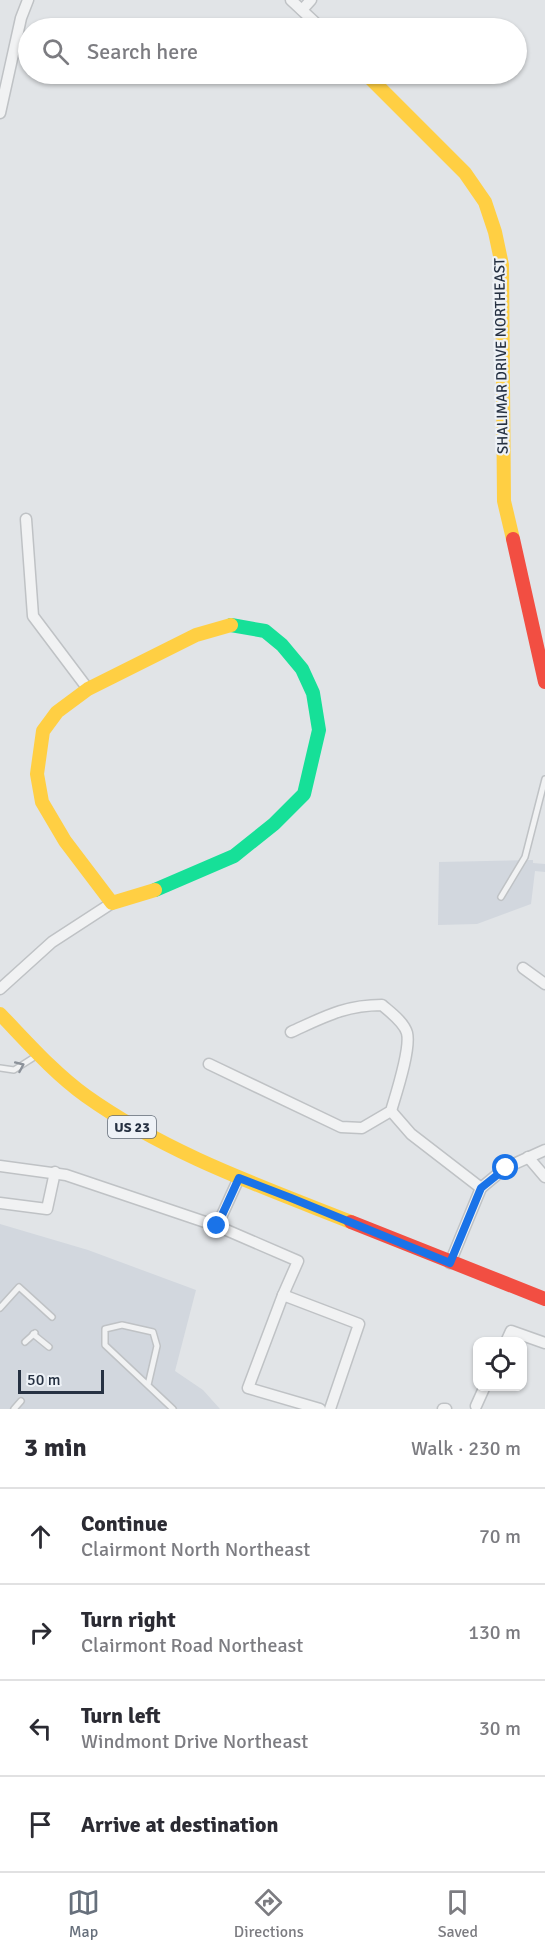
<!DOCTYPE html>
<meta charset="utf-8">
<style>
:root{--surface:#fff;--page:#f2f2f3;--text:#2b2b33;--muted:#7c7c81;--line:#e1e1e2;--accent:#67707c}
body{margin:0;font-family:Signika,sans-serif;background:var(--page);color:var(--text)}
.controls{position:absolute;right:18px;bottom:18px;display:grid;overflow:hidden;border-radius:12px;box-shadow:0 2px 4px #0004}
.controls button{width:54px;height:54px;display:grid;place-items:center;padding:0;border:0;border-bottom:2px solid var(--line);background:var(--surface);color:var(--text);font:30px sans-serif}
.scale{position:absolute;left:18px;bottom:15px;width:86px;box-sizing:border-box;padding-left:6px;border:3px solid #263142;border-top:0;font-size:16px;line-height:21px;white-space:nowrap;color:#263142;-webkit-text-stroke:4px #eef2f7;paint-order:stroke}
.stop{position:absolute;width:18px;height:18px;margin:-14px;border:4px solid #1a73e8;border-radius:50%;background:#fff}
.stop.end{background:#1a73e8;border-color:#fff;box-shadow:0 2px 6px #0008}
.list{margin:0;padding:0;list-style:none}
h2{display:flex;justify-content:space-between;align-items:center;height:78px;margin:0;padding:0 24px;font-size:26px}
h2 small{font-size:20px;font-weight:400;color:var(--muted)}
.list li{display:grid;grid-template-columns:39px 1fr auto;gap:18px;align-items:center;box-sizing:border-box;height:96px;padding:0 24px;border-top:2px solid var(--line)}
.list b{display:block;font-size:22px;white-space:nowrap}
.list p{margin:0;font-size:20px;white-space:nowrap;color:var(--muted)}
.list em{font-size:20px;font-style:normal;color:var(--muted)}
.icon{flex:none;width:33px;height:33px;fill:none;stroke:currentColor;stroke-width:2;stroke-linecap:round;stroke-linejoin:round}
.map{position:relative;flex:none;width:545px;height:1409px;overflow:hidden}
.search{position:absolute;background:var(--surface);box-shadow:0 2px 4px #0004;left:18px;right:18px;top:18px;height:66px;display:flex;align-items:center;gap:15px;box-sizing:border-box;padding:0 21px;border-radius:33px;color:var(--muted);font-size:22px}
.sheet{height:462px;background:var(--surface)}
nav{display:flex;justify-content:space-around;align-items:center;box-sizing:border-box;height:84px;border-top:2px solid var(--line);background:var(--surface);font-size:16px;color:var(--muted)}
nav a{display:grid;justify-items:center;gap:3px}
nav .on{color:var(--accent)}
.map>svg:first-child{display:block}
</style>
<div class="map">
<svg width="545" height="1409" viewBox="0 0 545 1409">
<rect width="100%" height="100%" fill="#e1e4e7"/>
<g fill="#d2d7de">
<path d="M533,860V863L545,864V872L535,871L531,904L477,924L438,925L439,862Z"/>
<path d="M0,1224L88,1250L196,1290L175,1371L203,1390L220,1409H0Z"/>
</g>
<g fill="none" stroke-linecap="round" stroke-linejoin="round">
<defs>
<g id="lane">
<path d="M501,897L525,857L545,779"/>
<path d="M0,1068L14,1070L36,1056"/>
<path d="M0,1308L19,1287L52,1317"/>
<path d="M33,1334L49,1347"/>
<path d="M25,1342L35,1333"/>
<path d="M148,1385L157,1346L153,1332L122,1325L105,1329V1345L173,1409"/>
<path d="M14,1409L21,1401"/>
</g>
<g id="street">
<path d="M291,0L321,28"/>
<path d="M302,10L311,0"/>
<path d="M0,113L21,18L28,0"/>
<path d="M26,519L33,616L88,689"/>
<path d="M523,968L545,984"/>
<path d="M0,989L52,942L112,903"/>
<path d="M209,1064L341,1127L362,1128L391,1111C396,1094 411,1049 407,1033C404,1022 390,1012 382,1005C345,1005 324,1017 291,1032"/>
<path d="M391,1111L411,1134L481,1188"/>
<path d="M528,1157L545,1177"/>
<path d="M0,1166L66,1175L217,1226"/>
<path d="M239,1178L217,1226L298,1261L283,1295"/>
<path d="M0,1203L47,1209L55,1172"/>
<path d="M450,1263L481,1188L505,1168L545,1150"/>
<path d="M506,1342L511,1331L545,1343"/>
<path d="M476,1406L485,1386"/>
<path d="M320,1409L248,1388L283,1295L359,1324L330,1409"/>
<path d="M443,1409H446"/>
</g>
</defs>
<use href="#lane" stroke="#bfc2c5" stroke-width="8"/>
<use href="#street" stroke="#bfc2c5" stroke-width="13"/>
<use href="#lane" stroke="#f1f2f3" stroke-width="5"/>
<use href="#street" stroke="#f1f2f3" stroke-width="10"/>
<path stroke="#16e098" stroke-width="14" d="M155,890L234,856L274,824L304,794L319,730L313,693L302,669L282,645L265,631L231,625"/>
<g stroke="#ffcf43" stroke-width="14">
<path d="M366,74L465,173L485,202L495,232L502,265L504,501L513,539"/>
<path d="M155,890L112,903L65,841L42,802L37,774L43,731L57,712L88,689L196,635L231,625"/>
<path d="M0,1014C27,1042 54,1073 86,1096C166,1153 260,1186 351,1222"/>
</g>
<g stroke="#f24e42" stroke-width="14">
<path d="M513,539L545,682"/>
<path d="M351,1222L545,1299"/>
</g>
</g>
<defs><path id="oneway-chevron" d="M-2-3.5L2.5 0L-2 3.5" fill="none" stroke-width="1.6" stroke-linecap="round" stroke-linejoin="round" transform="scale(1.5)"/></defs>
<use stroke="#8c929a" href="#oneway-chevron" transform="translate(20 1066) rotate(-24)"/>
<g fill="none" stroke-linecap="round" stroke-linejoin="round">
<path stroke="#1a73e8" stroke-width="8" d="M217,1226L239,1178L291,1198L450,1263L481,1188L506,1168"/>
</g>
<g text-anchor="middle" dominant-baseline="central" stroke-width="4.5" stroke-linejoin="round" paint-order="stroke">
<rect fill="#eef2f7" stroke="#626b78" stroke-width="1.5" x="108" y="1116" width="48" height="22" rx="4.5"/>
<g font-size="14" font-weight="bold" fill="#263142">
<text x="132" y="1127">US 23</text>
</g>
<g font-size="15" fill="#263142" stroke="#eef2f7">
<text transform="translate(501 356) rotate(-91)">SHALIMAR DRIVE NORTHEAST</text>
</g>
</g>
</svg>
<div class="controls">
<button><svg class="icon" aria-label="locate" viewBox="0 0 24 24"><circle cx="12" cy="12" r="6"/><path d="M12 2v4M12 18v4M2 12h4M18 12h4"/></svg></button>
</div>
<div class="scale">50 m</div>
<div class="stop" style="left:506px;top:1168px"></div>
<div class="stop end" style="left:217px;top:1226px"></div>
<div class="search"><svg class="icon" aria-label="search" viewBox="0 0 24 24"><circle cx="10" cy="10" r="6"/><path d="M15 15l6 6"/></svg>Search here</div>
</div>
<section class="sheet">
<h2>3 min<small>Walk · 230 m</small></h2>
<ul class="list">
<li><svg class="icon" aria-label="ahead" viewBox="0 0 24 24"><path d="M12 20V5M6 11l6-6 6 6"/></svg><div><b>Continue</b><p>Clairmont North Northeast</p></div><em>70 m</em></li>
<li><svg class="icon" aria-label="right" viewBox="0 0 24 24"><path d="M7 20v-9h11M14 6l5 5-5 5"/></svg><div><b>Turn right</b><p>Clairmont Road Northeast</p></div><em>130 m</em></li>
<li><svg class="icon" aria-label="left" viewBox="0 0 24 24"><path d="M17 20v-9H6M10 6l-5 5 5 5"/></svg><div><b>Turn left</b><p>Windmont Drive Northeast</p></div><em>30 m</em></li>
<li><svg class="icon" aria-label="arrive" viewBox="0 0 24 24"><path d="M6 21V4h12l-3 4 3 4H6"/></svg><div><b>Arrive at destination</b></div></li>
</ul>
</section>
<nav>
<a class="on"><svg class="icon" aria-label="map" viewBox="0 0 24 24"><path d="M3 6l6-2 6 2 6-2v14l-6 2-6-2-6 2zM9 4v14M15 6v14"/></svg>Map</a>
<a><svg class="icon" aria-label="directions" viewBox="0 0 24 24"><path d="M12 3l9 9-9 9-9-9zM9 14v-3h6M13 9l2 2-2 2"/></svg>Directions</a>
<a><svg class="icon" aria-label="saved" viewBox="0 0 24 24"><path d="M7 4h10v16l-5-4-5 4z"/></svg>Saved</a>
</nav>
